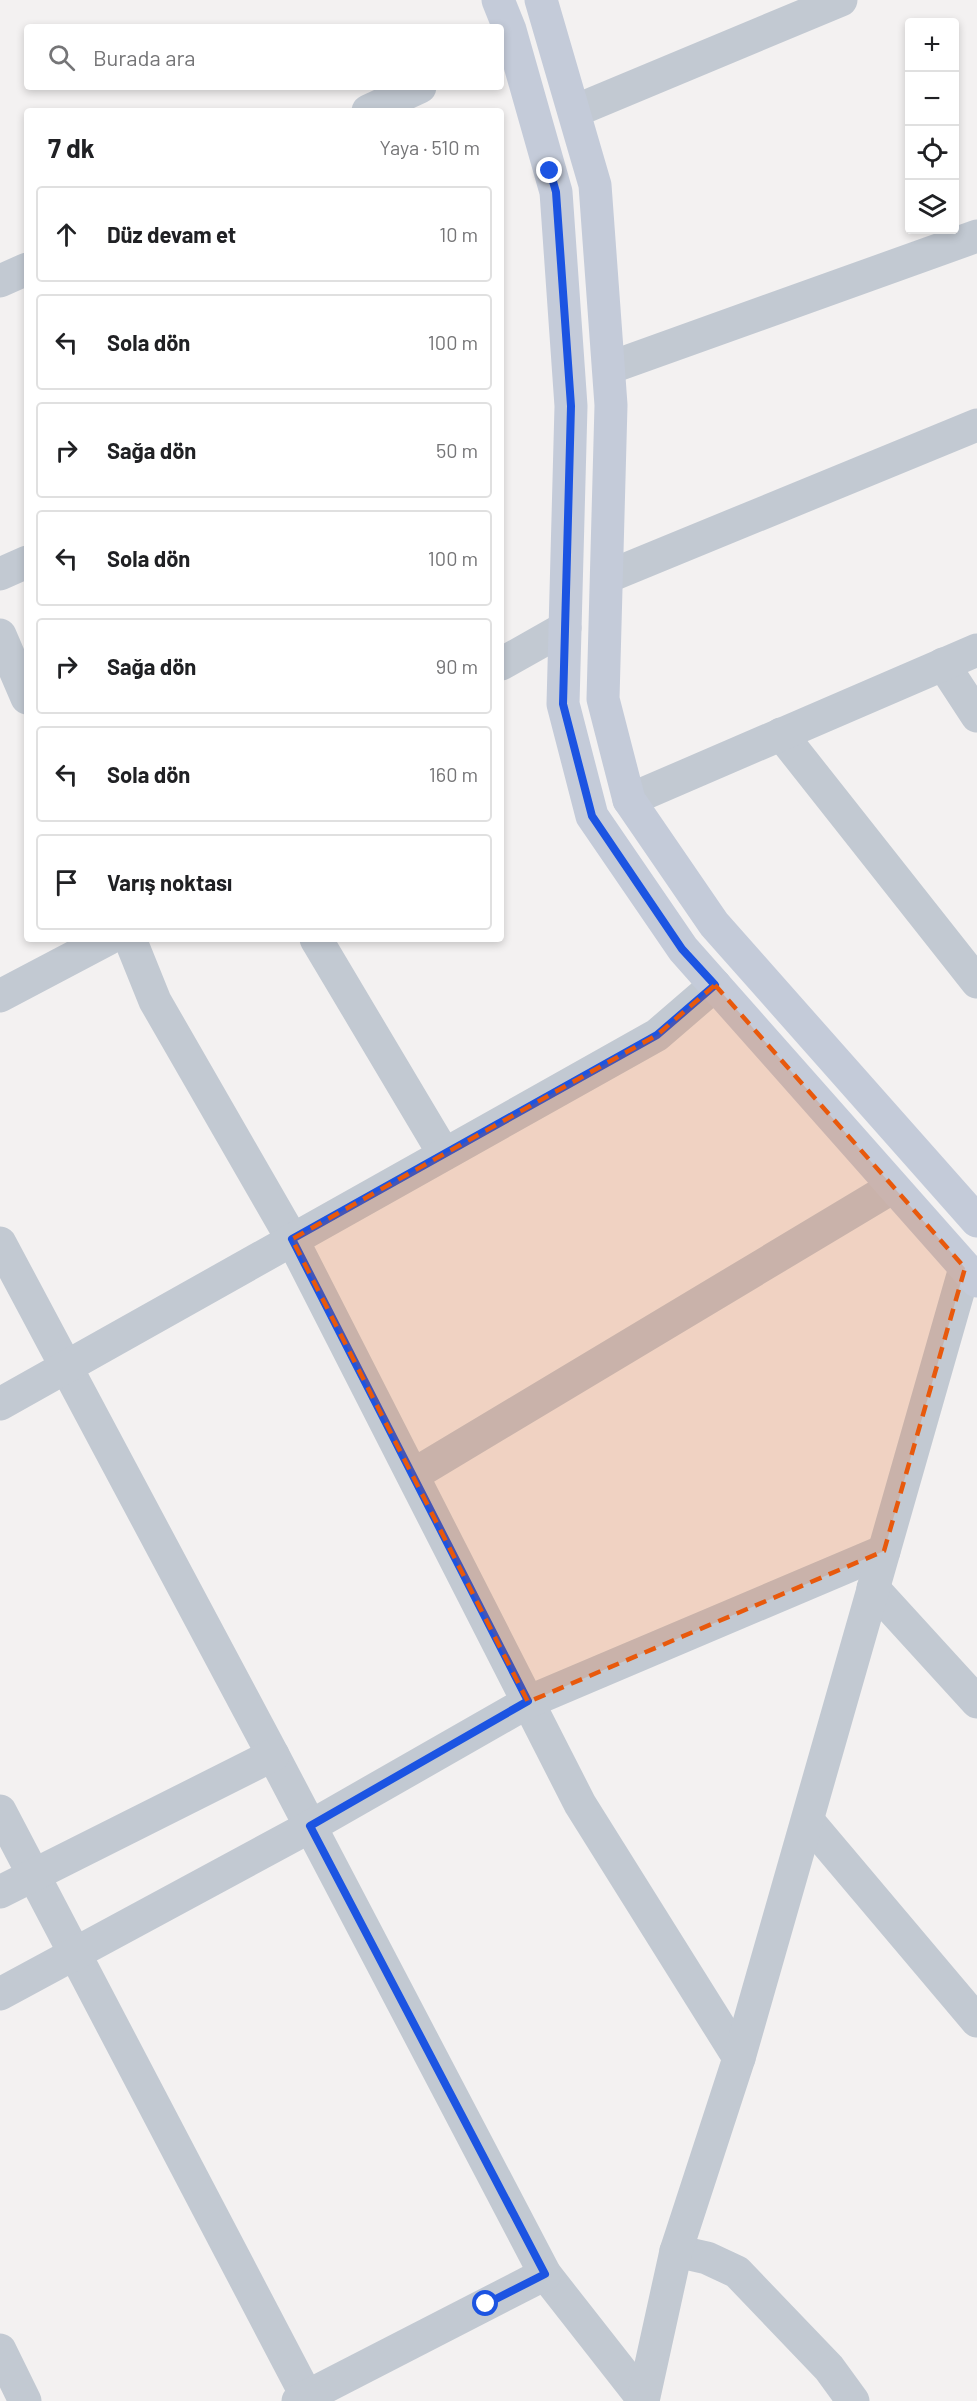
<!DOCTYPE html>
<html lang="tr">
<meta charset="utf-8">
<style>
:root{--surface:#fff;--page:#f6f6f6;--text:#202124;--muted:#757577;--line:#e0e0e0}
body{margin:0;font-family:Barlow,sans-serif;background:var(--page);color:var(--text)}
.controls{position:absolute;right:18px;top:18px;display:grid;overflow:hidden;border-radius:6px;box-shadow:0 3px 9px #0003}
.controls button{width:54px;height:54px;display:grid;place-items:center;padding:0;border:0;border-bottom:2px solid var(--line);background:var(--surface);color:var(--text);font:30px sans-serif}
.stop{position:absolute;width:18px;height:18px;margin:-14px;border:4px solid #1c54e2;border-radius:50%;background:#fff}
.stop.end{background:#1c54e2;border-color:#fff;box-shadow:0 2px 6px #0008}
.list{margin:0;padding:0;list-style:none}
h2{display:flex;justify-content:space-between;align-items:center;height:78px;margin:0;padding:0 24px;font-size:26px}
h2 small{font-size:20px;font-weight:400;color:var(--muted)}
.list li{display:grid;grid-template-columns:39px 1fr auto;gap:18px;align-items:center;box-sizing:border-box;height:96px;margin:0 12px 12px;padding:0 12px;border:2px solid var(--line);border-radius:6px}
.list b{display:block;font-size:22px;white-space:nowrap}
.list em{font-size:20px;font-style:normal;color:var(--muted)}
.icon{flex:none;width:33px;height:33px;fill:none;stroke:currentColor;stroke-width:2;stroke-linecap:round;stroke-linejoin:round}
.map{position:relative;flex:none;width:977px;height:2401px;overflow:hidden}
.search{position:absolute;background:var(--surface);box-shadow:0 3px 9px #0003;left:24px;top:24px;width:480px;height:66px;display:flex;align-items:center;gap:15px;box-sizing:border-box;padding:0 21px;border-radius:6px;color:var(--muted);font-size:22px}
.panel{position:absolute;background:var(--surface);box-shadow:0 3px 9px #0003;left:24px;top:108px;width:480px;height:834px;border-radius:6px}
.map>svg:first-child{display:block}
</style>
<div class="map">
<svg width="977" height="2401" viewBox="0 0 977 2401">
<rect width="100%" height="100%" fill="#f3f1f1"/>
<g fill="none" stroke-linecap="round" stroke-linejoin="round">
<g stroke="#c2c9d2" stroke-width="33">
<path d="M368,111L420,87"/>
<path d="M575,111L841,0"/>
<path d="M0,281L27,269"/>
<path d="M609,368L977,236"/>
<path d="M0,574L27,562"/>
<path d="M607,577L977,425"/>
<path d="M0,635L27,698"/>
<path d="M501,664L565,628"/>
<path d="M943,664L977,716"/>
<path d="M781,734L977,982"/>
<path d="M629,800L977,650"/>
<path d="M130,939L155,1001L292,1239L580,1804L739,2058"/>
<path d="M316,939L444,1154"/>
<path d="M0,996L108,939"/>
<path d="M0,1243L273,1755L545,2274L643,2399"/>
<path d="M0,1404L657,1035L715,985"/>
<path d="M413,1475L893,1187"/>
<path d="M873,1588L977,1702"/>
<path d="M0,1811L307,2397"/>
<path d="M808,1821L977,2021"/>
<path d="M0,1892L273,1755"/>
<path d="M0,1994L311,1826L528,1702L884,1551"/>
<path d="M676,2251L707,2258L737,2272L829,2368L853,2401"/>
<path d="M0,2350L25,2401"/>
<path d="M298,2401L545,2274"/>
<path d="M643,2401L676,2251L739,2058L965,1268"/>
</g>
<g stroke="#c4cbd9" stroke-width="33">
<path d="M498,0L510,30L556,192L571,406L563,704L592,816L683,949L977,1281"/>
<path d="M541,0L595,185L611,405L603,699L629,800L714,924L977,1221"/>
</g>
</g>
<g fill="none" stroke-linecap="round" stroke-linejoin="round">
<path stroke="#1c54e2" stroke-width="8" d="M486,2304L545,2274L310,1826L528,1701L292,1239L657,1035L715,985L682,949L592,816L563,704L571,406L556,192L550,171"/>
</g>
<path fill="#e8590c" fill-opacity="0.2" stroke="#e8590c" stroke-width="4.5" stroke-dasharray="12 8" stroke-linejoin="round" d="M715,985L965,1268L884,1551L528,1702L292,1239L657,1035Z"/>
</svg>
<div class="controls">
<button>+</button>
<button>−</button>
<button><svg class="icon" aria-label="locate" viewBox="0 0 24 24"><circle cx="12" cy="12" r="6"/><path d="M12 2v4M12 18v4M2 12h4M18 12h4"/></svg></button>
<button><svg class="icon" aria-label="layers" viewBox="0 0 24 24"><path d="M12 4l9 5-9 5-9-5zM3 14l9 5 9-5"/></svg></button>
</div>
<div class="stop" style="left:486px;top:2304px"></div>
<div class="stop end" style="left:550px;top:171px"></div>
<div class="search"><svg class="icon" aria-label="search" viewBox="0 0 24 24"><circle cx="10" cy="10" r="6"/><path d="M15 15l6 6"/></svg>Burada ara</div>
<section class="panel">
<h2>7 dk<small>Yaya · 510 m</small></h2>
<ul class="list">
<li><svg class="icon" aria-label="ahead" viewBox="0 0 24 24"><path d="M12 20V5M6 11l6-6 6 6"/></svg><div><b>Düz devam et</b></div><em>10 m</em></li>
<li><svg class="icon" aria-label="left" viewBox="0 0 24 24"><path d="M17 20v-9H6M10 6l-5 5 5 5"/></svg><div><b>Sola dön</b></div><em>100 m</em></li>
<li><svg class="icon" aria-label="right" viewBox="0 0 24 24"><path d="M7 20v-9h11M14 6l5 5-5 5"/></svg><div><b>Sağa dön</b></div><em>50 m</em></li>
<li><svg class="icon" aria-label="left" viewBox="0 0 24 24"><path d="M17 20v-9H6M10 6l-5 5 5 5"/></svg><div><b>Sola dön</b></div><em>100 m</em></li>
<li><svg class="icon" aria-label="right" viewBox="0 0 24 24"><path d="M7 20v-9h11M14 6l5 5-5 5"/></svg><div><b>Sağa dön</b></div><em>90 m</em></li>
<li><svg class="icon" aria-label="left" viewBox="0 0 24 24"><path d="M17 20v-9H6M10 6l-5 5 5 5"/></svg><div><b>Sola dön</b></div><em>160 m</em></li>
<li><svg class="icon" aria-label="arrive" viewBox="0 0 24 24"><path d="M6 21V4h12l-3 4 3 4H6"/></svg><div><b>Varış noktası</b></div></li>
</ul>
</section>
</div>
